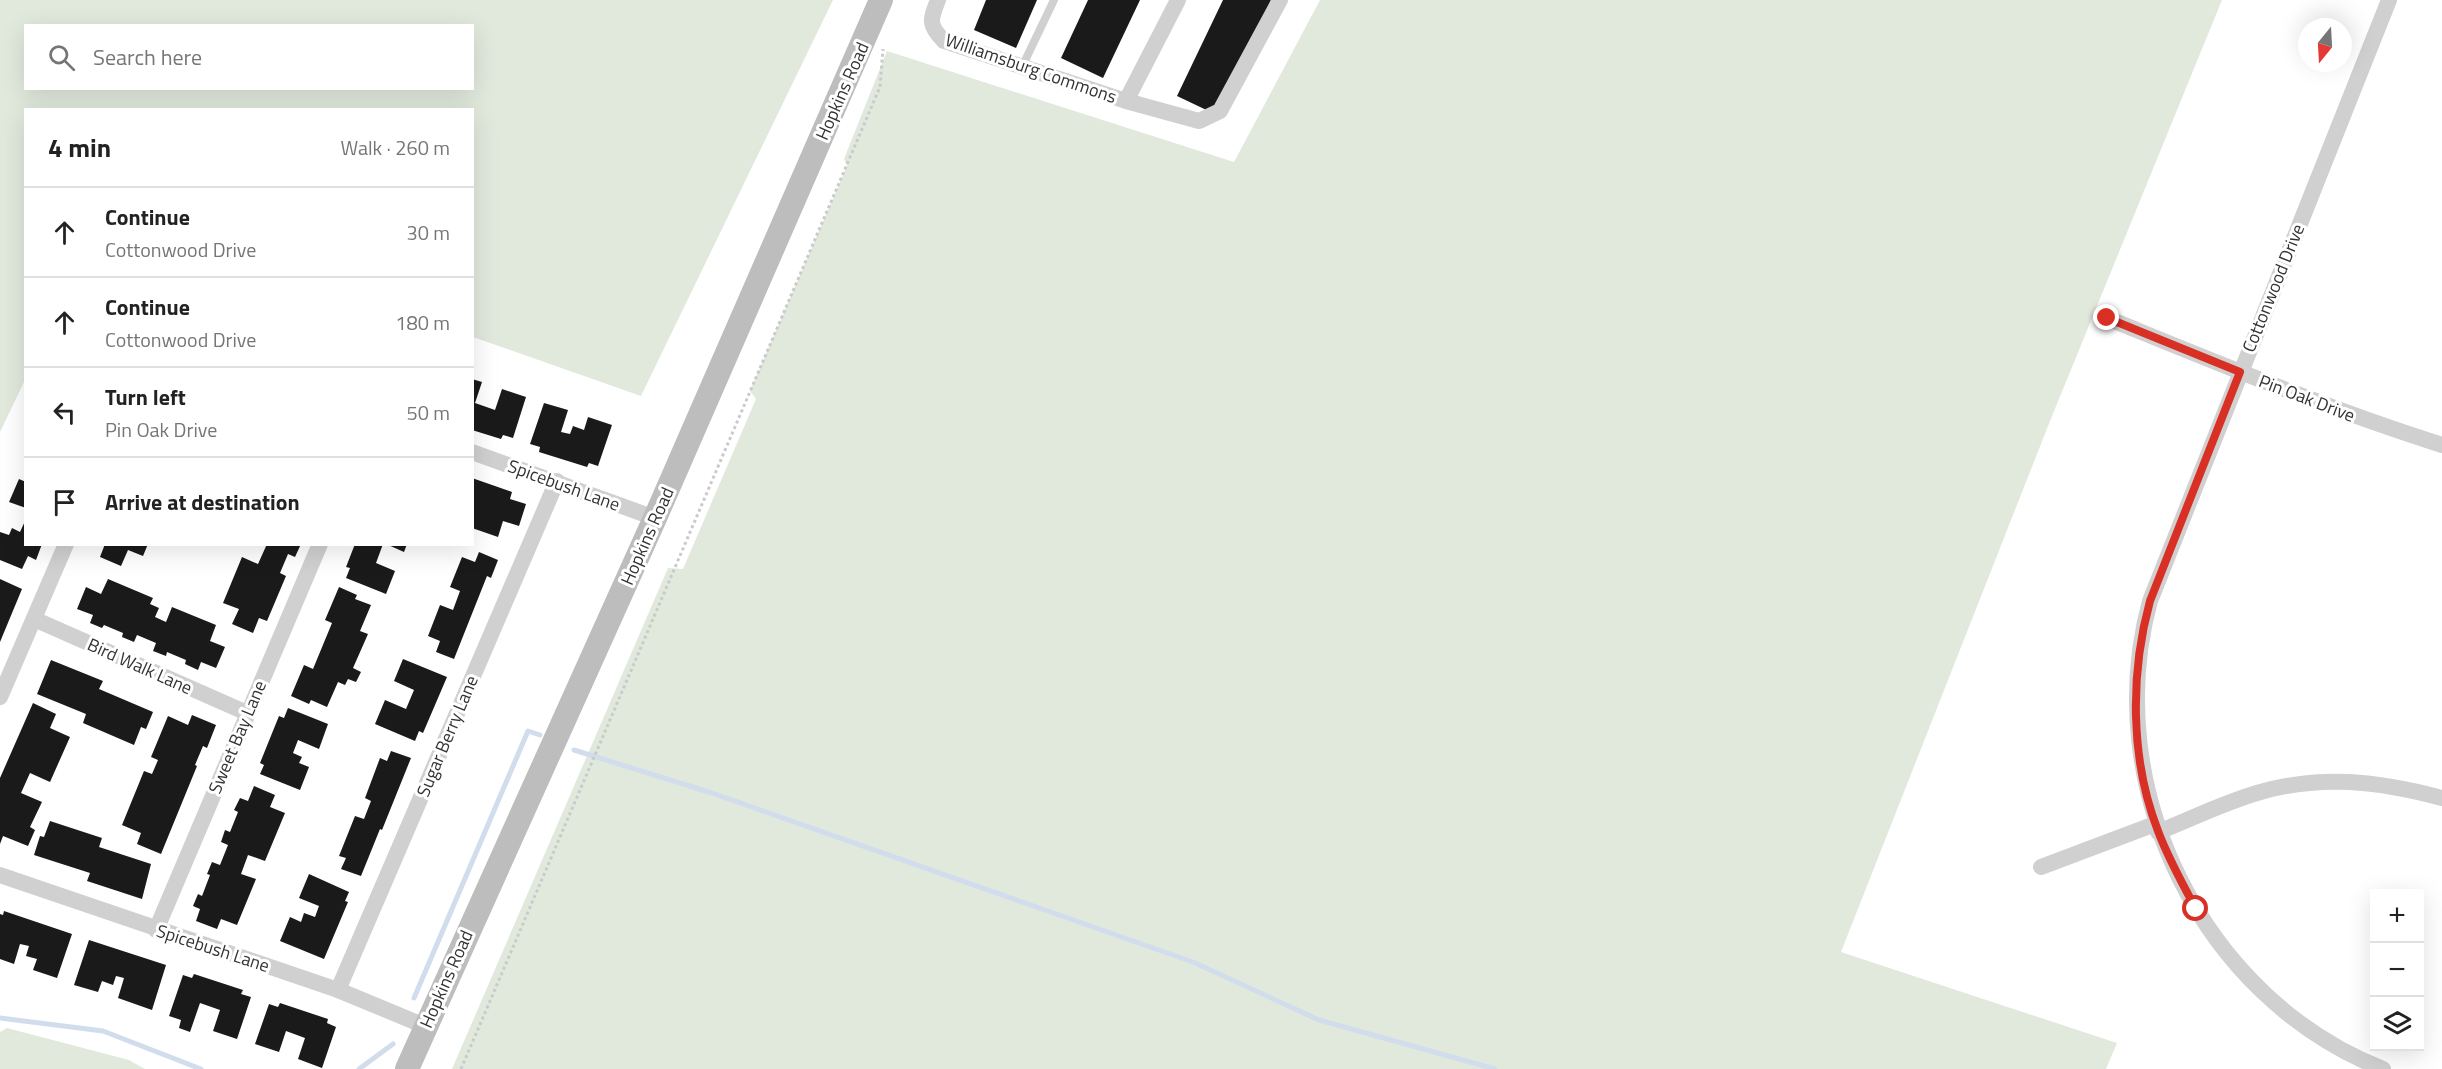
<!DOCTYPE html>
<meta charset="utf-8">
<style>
:root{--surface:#fff;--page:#f6f6f6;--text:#222;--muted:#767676;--line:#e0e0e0}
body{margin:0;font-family:"Titillium Web",sans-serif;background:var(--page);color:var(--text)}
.controls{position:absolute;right:18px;bottom:18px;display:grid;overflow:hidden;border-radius:0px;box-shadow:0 6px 24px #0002}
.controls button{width:54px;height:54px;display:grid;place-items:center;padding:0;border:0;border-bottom:2px solid var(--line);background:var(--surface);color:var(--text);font:30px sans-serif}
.compass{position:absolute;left:2298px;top:18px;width:54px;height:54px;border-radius:50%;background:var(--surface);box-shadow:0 6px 24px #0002;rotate:198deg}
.stop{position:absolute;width:18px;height:18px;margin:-14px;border:4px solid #d93025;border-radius:50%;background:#fff}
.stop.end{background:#d93025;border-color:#fff;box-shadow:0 2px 6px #0008}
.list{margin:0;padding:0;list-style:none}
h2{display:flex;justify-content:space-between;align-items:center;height:78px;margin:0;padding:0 24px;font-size:26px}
h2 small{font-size:20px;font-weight:400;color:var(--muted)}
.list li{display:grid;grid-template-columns:39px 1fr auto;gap:18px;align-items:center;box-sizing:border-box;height:90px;padding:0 24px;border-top:2px solid var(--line)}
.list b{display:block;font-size:22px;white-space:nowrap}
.list p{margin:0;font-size:20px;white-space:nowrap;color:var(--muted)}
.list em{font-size:20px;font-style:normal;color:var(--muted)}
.icon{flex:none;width:33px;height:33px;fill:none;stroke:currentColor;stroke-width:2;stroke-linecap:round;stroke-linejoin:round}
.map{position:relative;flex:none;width:2442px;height:1069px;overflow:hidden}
.search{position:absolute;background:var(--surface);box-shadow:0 6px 24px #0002;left:24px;top:24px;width:450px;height:66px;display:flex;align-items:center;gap:15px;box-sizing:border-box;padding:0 21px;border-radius:0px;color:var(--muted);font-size:22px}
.panel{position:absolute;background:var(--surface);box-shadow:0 6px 24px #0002;left:24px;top:108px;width:450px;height:438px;border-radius:0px}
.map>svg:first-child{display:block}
</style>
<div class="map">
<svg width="2442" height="1069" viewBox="0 0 2442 1069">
<rect width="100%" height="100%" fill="#fff"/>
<g fill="#e1e9dd" fill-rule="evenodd">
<path d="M0,0H833L641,396L473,337L472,110H26L25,380L0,432ZM26,26H472V88H26Z"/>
<path d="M1320,0H2222L2050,421L1841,952L2117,1043L2106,1069H452L668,568L683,569L756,399L750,391L847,166L844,159L887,51L1234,162Z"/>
<path d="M7,1028L129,1060L145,1069H0V1032Z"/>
</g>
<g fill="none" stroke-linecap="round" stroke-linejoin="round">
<g stroke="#d1ddec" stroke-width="5">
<path d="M574,750L712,793L1193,962L1319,1020L1495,1069"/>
<path d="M414,998L528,731L540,735"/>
<path d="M0,1018L103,1031L201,1069"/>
<path d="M359,1069L393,1044"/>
</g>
</g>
<g fill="#1a1a1a">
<path d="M986,0H1037L1016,48L974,30Z"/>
<path d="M1088,0H1140L1103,78L1061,58Z"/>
<path d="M1223,0H1271L1219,116L1177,96Z"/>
<path d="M472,379L482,382L475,403L495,410L502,389L526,397L513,438L503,435L501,439L472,430Z"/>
<path d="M544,403L568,410L561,432L570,434L573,426L584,430L588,417L612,425L598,466L589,463L587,467L539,452L540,447L530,444Z"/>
<path d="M472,478L512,492L510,499L526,504L519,526L503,521L498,537L472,528Z"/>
<path d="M19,479L26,482V508L9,502Z"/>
<path d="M26,519V544H42L36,560L28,556L22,569L0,560V532L9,535L12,528L20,532Z"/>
<path d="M105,544H148L143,556L128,550L121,566L100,557Z"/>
<path d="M267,544H301L295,557L288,554L280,573L286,576L267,621L259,618L253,633L232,624L239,609L223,603L242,557L258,564Z"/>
<path d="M355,544H383L376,563L395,571L386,594L346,578L350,568L346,567Z"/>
<path d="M386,544H407L404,552Z"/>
<path d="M479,552L498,560L491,578L487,576L454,659L436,652L440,641L428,636L440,605L453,610L460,591L450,587L462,557L475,562Z"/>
<path d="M0,579L22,589L0,642Z"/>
<path d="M108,579L153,598L150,604L159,608L155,617L166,622L172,607L216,625L210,641L225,647L216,668L201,662L198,670L185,664L186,660L167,652L166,656L153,651L156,643L137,635L134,642L122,637L123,633L104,625L102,628L90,623L93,615L77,609L86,587L101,594Z"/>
<path d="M339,587L357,595L355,599L371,605L360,631L368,634L353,668L361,672L356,682L348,679L345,685L338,682L327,707L311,700L309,704L291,696L304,665L313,669L332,623L325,620Z"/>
<path d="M403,659L447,677L423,733L419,731L415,741L375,724L385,700L406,709L414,690L394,681Z"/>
<path d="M51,660L103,681L99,689L153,712L146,729L141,727L134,745L83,723L86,714L37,694Z"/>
<path d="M33,703L56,714L50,728L70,737L50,782L30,773L21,793L42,802L30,827L35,830L28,846L3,836L0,844V778Z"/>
<path d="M288,708L328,724L319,749L298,740L293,753L302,757L299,763L309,767L300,790L260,774L264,765L260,763L279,716L284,718Z"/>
<path d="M192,715L216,725L207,748L203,746L195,765L197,766L161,854L137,844L141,833L122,825L144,771L152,774L158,760L151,757L168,716L188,725Z"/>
<path d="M391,751L411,758L382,830L380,829L361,876L341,869L346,858L339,856L355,816L364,819L371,801L365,798L380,758L387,761Z"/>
<path d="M254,786L275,795L270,807L285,813L265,861L248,855L241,874L256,879L237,925L221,919L217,929L196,921L200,909L193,906L198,894L202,896L210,875L207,874L212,862L220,865L228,845L221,842L225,830L230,832L238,812L234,810L240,798L248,801Z"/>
<path d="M50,821L102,838L99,847L151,864L142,899L87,881L90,873L34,855L40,836L44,837Z"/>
<path d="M309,874L349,892L345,901L348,902L324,959L280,941L290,917L301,922L304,913L315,917L319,906L299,898Z"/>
<path d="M4,911L72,934L57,978L33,970L37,959L26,956L29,946L20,944L14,964L0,959V914L3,915Z"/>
<path d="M89,940L166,965L152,1010L118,998L124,978L116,976L113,985L102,981L98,992L74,985Z"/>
<path d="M194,974L243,990L241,994L251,997L237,1039L213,1031L220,1010L200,1003L190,1032L179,1028L181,1020L169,1016L183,975L192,978Z"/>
<path d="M280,1003L328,1019L327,1023L336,1027L322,1068L298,1059L305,1038L286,1031L279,1052L255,1044L269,1004L278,1007Z"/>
</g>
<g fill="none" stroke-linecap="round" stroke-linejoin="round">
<path stroke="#cacaca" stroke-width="3" stroke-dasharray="3 3" stroke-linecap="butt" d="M461,1069L880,87L883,49"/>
<path stroke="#d0d0d0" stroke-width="8" d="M1022,67L1054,0"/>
<g stroke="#d0d0d0" stroke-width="16">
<path d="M938,0C930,20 928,25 944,41L1126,101L1199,121L1220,111L1280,0"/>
<path d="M1126,101L1178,0"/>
<path d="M2107,318C2218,363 2328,409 2442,445"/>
<path d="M472,452L655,518"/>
<path d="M34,619L247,713"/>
<path d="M0,697L66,544"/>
<path d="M2158,832C2191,819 2223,803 2257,793C2321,774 2378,781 2442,798"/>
<path d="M2041,867L2155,824"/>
<path d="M0,875L338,990L425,1026"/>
<path d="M156,930L320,544"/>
<path d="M338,990L557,481"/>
<path d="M2383,1069C2202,998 2099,787 2150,601L2389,0"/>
</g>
<path stroke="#bdbdbd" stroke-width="24" d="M407,1069L655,518L881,0"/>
</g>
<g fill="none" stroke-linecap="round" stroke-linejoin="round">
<path stroke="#d93025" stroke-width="8" d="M2107,318L2240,372L2150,601C2130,674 2130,759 2158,831C2168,858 2182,883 2196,909"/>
</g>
<g text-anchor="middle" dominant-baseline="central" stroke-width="6" stroke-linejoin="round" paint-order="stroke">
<g font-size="18" fill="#333" stroke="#fff">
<text transform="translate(1031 68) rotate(19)">Williamsburg Commons</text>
<text transform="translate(842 91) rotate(-66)">Hopkins Road</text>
<text transform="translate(2273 288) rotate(-68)">Cottonwood Drive</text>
<text transform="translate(2307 398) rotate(21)">Pin Oak Drive</text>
<text transform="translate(564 485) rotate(20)">Spicebush Lane</text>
<text transform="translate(647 536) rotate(-66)">Hopkins Road</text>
<text transform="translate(140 666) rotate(24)">Bird Walk Lane</text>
<text transform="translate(447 736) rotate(-67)">Sugar Berry Lane</text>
<text transform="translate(237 737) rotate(-67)">Sweet Bay Lane</text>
<text transform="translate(213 948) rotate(18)">Spicebush Lane</text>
<text transform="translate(446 979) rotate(-66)">Hopkins Road</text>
</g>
</g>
</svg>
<div class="controls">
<button>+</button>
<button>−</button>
<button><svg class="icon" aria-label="layers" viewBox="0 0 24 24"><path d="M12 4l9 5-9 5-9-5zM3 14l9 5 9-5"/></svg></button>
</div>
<svg class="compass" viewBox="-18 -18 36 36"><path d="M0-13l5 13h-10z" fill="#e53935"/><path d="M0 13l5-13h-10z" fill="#767676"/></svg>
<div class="stop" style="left:2196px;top:909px"></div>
<div class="stop end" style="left:2107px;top:318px"></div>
<div class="search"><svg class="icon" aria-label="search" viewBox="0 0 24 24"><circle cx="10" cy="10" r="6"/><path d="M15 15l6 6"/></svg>Search here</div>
<section class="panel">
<h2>4 min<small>Walk · 260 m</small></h2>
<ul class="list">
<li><svg class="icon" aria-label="ahead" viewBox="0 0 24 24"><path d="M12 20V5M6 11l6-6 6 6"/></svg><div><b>Continue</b><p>Cottonwood Drive</p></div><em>30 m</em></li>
<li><svg class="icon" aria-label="ahead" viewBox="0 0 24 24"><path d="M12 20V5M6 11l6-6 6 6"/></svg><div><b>Continue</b><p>Cottonwood Drive</p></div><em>180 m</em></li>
<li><svg class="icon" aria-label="left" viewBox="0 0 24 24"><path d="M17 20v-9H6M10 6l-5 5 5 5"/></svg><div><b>Turn left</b><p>Pin Oak Drive</p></div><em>50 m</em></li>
<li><svg class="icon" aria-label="arrive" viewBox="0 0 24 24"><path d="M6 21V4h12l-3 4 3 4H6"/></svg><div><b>Arrive at destination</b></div></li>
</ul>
</section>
</div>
